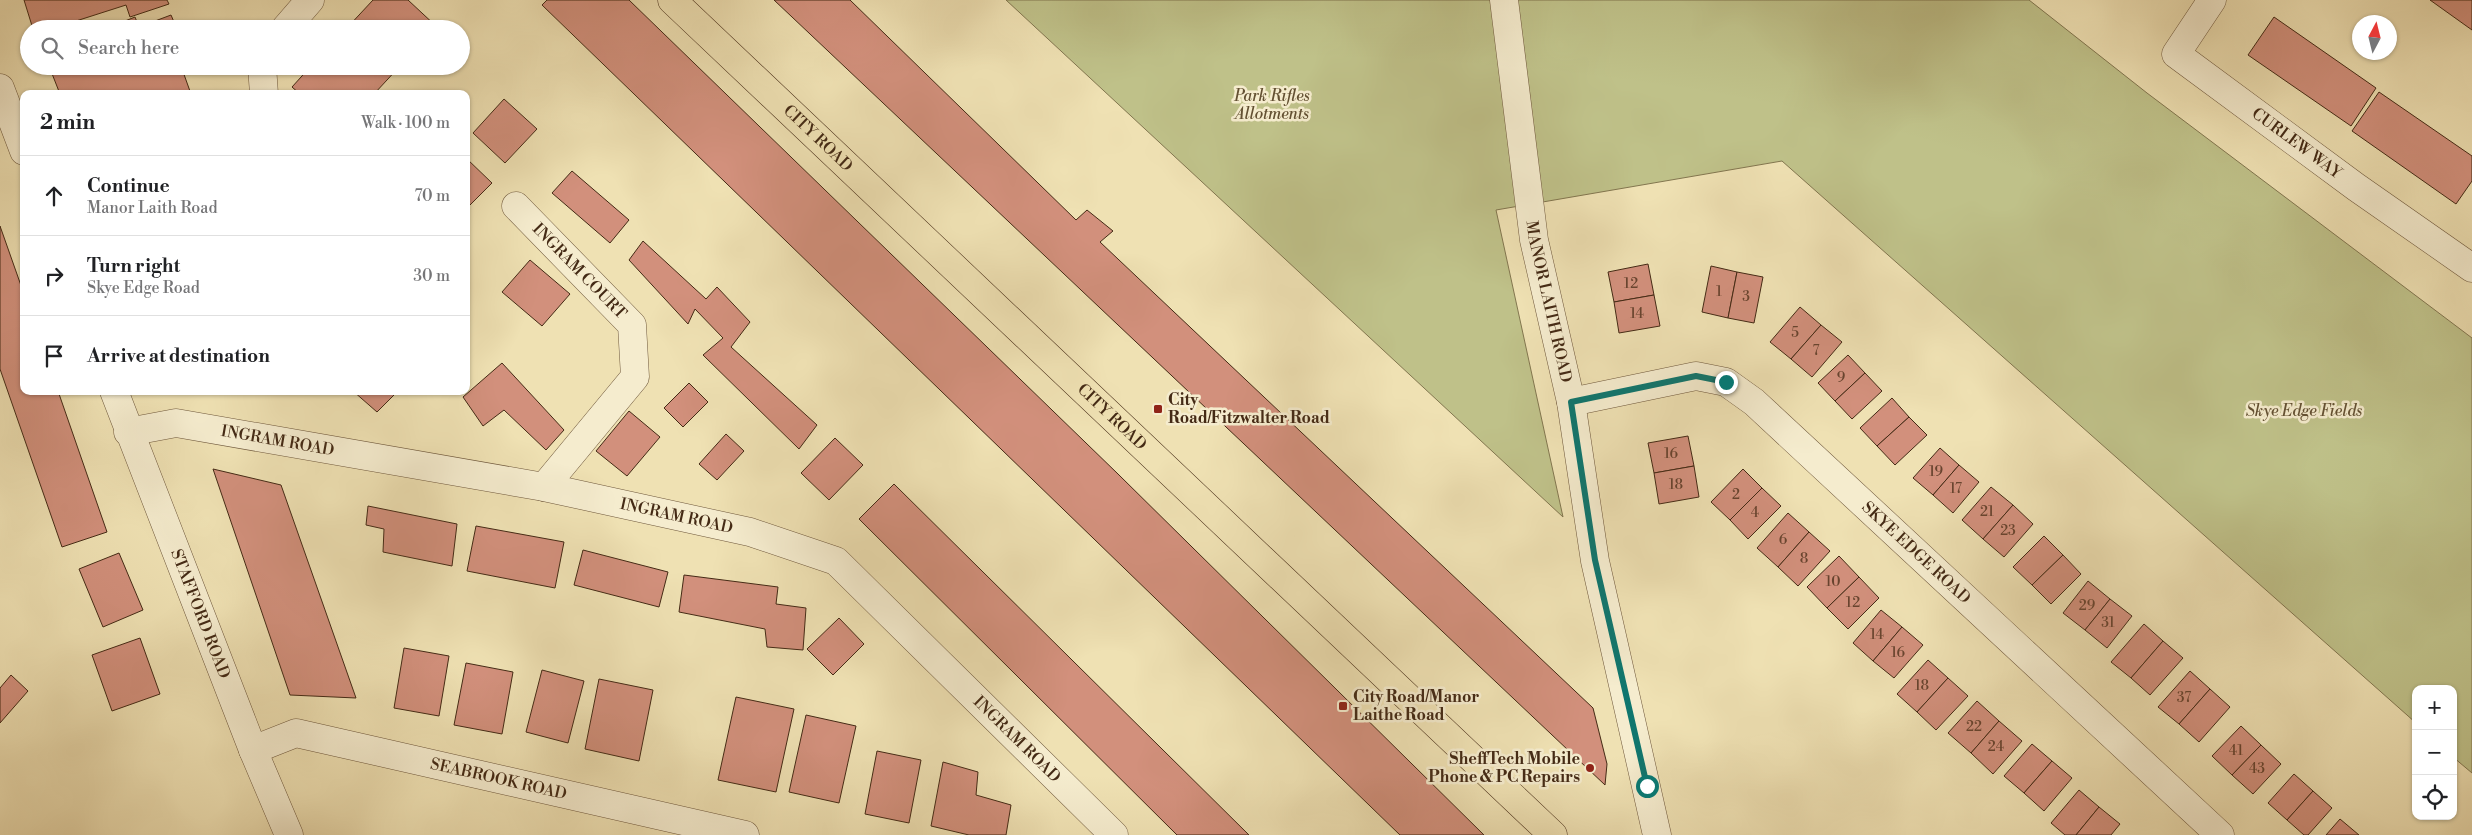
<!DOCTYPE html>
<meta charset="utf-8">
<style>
:root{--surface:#fff;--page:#f2f2f2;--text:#202124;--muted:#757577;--line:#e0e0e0}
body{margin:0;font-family:"Libre Bodoni",serif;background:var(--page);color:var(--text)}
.controls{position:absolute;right:15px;bottom:15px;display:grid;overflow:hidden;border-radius:10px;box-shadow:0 1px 4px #0004}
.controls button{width:45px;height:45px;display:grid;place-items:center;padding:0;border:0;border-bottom:1px solid var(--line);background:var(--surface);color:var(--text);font:25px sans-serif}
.compass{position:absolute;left:2352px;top:15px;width:45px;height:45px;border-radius:50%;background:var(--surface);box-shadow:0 1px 4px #0004;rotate:7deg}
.stop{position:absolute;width:15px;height:15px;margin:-11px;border:4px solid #0f766e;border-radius:50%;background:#fff}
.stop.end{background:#0f766e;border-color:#fff;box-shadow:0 1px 5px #0008}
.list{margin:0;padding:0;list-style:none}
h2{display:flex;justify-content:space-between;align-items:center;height:65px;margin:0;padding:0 20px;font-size:21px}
h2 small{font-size:16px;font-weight:400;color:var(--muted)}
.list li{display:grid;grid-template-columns:32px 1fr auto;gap:15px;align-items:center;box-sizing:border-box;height:80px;padding:0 20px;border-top:1px solid var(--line)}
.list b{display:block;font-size:19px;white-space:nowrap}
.list p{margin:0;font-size:16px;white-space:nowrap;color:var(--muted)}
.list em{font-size:16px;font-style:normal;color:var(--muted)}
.icon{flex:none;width:28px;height:28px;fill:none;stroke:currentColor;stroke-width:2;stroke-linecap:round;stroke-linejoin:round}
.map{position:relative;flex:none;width:2472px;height:835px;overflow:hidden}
.search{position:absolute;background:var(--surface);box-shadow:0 1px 4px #0004;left:20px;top:20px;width:450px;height:55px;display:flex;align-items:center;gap:12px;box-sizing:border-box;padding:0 18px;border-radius:28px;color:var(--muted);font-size:19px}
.panel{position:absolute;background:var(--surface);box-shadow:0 1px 4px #0004;left:20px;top:90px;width:450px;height:305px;border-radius:10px}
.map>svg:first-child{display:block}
</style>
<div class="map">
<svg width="2472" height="835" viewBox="0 0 2472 835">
<rect width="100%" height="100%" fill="#efe1b3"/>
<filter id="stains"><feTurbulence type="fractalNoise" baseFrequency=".004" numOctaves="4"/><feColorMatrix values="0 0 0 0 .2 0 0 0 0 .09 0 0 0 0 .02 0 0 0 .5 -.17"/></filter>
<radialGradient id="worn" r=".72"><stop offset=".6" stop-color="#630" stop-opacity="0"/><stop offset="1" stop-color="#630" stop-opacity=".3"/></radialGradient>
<path fill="#bfc189" stroke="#82764f" d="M1006,0H2029L2147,93L2472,338V773L2453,757V689H2416V723L1782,161L1496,210L1563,517Z"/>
<g fill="#d2907c" stroke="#442a15">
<path d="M24,0H167L169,4L130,17L126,5L51,29H33Z"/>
<path d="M373,0H408L437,27L346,29Z"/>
<path d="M547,0H629L1118,474L1484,835H1400L542,5Z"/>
<path d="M774,0H850L1076,220L1087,210L1113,231L1100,242L1593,708L1607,764L1605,785Z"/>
<path d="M2430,0H2472V30Z"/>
<path d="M171,15L177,29H105L135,17L139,27Z"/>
<path d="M2274,17L2376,88L2351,126L2248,55Z"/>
<path d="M49,66H181L191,94H60Z"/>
<path d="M311,66H400L374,94H300L292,87Z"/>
<path d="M2379,92L2472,156V181L2456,204L2352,131Z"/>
<path d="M504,99L537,129L505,163L473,133Z"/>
<path d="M466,158L492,183L466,209Z"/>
<path d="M572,171L629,220L610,243L552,193Z"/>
<path d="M0,226L24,294V391H58L107,532L62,547L0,369Z"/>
<path d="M643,241L706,299L717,287L750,322L731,347L817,425L799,449L703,355L723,338L695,309L688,324L629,260Z"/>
<path d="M530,260L570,294L542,326L502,292Z"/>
<path d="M1648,264L1654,295L1614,302L1608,272Z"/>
<path d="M1711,266L1737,272L1728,318L1702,312Z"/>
<path d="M1737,272L1763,277L1754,323L1728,318Z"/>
<path d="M1654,295L1660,326L1619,333L1614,302Z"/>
<path d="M1800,307L1821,325L1791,359L1770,342Z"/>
<path d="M1821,325L1842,342L1812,377L1791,359Z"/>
<path d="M1848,355L1865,373L1835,401L1818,383Z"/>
<path d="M502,363L564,430L546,450L504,410L483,426L463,397Z"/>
<path d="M1865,373L1882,391L1852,419L1835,401Z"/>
<path d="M689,383L708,402L683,427L664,408Z"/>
<path d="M353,391H398L377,412Z"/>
<path d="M1892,398L1909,417L1877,446L1860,428Z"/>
<path d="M629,411L660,437L627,476L596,451Z"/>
<path d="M1909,417L1927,435L1895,465L1877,446Z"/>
<path d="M726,434L744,451L717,480L699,464Z"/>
<path d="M1688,436L1694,466L1654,473L1648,443Z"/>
<path d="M835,438L863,465L829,500L801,473Z"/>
<path d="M1940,448L1959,465L1933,495L1913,478Z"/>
<path d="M1959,465L1979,482L1953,513L1933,495Z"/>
<path d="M1694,466L1699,497L1659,504L1654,473Z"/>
<path d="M213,469L281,485L356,698L290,695Z"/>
<path d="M1743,469L1762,488L1730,520L1711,502Z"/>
<path d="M894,484L1249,835H1177L859,519Z"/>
<path d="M1991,487L2013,505L1983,539L1962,520Z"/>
<path d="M1762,488L1781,506L1748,539L1730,520Z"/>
<path d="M2013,505L2033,524L2004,557L1983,539Z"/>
<path d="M368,506L457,524L452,566L383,552L384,529L366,525Z"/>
<path d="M1788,513L1809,532L1778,567L1757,548Z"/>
<path d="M476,526L564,542L555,588L467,571Z"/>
<path d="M1809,532L1830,551L1798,586L1778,567Z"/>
<path d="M2044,536L2063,555L2032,585L2013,567Z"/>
<path d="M583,550L668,572L659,607L574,585Z"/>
<path d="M119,553L143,610L103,627L79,569Z"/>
<path d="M2063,555L2081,574L2051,604L2032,585Z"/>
<path d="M1839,556L1859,577L1827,608L1807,587Z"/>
<path d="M684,575L778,587L776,604L806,608L803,650L767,647L765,629L679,612Z"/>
<path d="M1859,577L1879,598L1848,629L1827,608Z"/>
<path d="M2088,581L2110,599L2085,630L2063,613Z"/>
<path d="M2110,599L2132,616L2107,648L2085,630Z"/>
<path d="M1881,610L1902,627L1873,661L1853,643Z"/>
<path d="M839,618L864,644L833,675L807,649Z"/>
<path d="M2144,624L2163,641L2131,678L2111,662Z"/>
<path d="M1902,627L1923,645L1894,678L1873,661Z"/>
<path d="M140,638L160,694L112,711L92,655Z"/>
<path d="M2163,641L2183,658L2150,695L2131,678Z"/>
<path d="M404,648L449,656L439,716L394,708Z"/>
<path d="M1928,660L1948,678L1917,712L1897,694Z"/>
<path d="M466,663L513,672L502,734L454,725Z"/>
<path d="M542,670L584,681L568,743L526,732Z"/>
<path d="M2190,671L2210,689L2179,724L2158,707Z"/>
<path d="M11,675L28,691L0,723V688Z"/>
<path d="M1948,678L1968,696L1936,730L1917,712Z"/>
<path d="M599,679L653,690L639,761L585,749Z"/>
<path d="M2210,689L2230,707L2199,742L2179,724Z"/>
<path d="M736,697L794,709L776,792L718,780Z"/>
<path d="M1977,701L1999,721L1971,753L1948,733Z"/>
<path d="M806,715L856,726L839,803L789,792Z"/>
<path d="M1999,721L2022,741L1993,774L1971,753Z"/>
<path d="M2241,726L2261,745L2232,775L2212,756Z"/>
<path d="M2032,744L2052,761L2024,793L2004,776Z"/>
<path d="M2261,745L2281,764L2253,794L2232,775Z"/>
<path d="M877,751L921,760L909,823L865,814Z"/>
<path d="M2052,761L2072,778L2044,811L2024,793Z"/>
<path d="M943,762L978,772L976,795L1011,805L1006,835H969L931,826Z"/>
<path d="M2294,774L2313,791L2287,820L2268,803Z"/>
<path d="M2079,790L2099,807L2076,835H2065L2051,823Z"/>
<path d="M2313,791L2332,808L2308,835H2304L2287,820Z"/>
<path d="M2099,807L2120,824L2111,835H2076Z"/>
<path d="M2340,819L2359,835H2326Z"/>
</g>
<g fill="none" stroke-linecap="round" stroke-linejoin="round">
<defs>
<g id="minor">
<path id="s1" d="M1504,0L1534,240L1571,402L1595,561L1657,835"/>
<path id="s2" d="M2212,0L2176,54L2356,187L2472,268"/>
<path d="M285,29L310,0"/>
<path d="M262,66L264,94"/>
<path d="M0,88L24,151"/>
<path id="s3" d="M516,206L632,325L635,377L544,487"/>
<path id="s4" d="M114,391L253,750L289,835"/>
<path id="s5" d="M1571,402L1696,376L1726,382L1754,402L2220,835"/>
<path id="s6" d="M128,432L176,423L544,487L750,532L836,561L1114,835"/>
<path id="s7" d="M253,750L296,733L745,835"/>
</g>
<g id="major">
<path id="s8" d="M672,0L1553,835"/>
</g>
</defs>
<use href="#minor" stroke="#6f583c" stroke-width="29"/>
<use href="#major" stroke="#442a15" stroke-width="29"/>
<use href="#minor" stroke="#f5ecce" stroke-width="28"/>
<use href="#major" stroke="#efe1b3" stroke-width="28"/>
</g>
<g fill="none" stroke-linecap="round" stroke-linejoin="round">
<path stroke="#0f766e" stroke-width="6" d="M1647,786L1595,560L1571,402L1696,376L1726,382"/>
</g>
<g fill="#8f2418" stroke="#f5ecce" stroke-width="2">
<rect x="1153" y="404" width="10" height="10" rx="2.5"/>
<rect x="1338" y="701" width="10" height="10" rx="2.5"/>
<circle cx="1590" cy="768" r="5"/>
</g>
<g text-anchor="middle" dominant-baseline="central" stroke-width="5" stroke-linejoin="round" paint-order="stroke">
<g font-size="14" fill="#68442f">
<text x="1631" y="284">12</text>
<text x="1719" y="292">1</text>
<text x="1746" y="297">3</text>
<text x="1637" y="314">14</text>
<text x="1795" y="333">5</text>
<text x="1816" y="351">7</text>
<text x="1841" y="378">9</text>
<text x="1671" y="454">16</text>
<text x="1936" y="472">19</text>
<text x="1676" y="485">18</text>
<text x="1956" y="489">17</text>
<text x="1736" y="495">2</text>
<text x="1987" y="512">21</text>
<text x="1755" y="513">4</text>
<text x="2008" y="531">23</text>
<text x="1783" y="540">6</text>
<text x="1804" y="559">8</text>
<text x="1833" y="582">10</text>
<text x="1853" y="603">12</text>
<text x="2087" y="606">29</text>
<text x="2108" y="623">31</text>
<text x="1877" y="635">14</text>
<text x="1898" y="653">16</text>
<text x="1922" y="686">18</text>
<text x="2184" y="698">37</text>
<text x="1974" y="727">22</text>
<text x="1996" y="747">24</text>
<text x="2236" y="751">41</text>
<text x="2257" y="769">43</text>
</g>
<g font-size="16" font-style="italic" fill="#635032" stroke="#f5ecce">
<text x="1272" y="96">Park Rifles<tspan x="1272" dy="18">Allotments</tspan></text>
<text x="2304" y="411">Skye Edge Fields</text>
</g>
<g font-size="16" fill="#442a15" stroke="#f5ecce">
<text stroke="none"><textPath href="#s8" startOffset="201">CITY ROAD</textPath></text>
<text stroke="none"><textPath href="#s2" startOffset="215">CURLEW WAY</textPath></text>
<text stroke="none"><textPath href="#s3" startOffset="91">INGRAM COURT</textPath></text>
<text stroke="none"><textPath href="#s1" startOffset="305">MANOR LAITH ROAD</textPath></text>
<text stroke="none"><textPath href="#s8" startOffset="606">CITY ROAD</textPath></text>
<text stroke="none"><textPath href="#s6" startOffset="152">INGRAM ROAD</textPath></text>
<text stroke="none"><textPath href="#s6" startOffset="558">INGRAM ROAD</textPath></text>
<text stroke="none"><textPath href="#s5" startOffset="414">SKYE EDGE ROAD</textPath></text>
<text stroke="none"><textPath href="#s4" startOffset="239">STAFFORD ROAD</textPath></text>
<text stroke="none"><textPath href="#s6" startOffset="978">INGRAM ROAD</textPath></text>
<text stroke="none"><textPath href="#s7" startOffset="254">SEABROOK ROAD</textPath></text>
</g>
<g font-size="16" font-weight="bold" fill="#442a15" stroke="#f5ecce" text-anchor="start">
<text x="1168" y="400">City<tspan x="1168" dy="18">Road/Fitzwalter Road</tspan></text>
<text x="1353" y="697">City Road/Manor<tspan x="1353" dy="18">Laithe Road</tspan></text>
<text x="1580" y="759" text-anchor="end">SheffTech Mobile<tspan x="1580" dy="18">Phone &amp; PC Repairs</tspan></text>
</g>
</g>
<rect width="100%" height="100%" filter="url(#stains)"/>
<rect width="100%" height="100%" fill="url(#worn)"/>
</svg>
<div class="controls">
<button>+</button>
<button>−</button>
<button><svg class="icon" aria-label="locate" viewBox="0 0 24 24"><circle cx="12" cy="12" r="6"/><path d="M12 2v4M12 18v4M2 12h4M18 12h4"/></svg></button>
</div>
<svg class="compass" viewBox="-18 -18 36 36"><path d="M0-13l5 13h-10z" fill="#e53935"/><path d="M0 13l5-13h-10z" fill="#757577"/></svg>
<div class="stop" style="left:1647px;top:786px"></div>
<div class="stop end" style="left:1726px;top:382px"></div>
<div class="search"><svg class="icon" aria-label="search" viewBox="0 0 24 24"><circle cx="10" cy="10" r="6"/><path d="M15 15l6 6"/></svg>Search here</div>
<section class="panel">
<h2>2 min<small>Walk · 100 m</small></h2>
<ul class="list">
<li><svg class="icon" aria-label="ahead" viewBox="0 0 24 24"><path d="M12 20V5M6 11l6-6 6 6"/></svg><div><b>Continue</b><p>Manor Laith Road</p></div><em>70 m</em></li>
<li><svg class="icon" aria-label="right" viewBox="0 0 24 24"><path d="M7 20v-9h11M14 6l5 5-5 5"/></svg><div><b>Turn right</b><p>Skye Edge Road</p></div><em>30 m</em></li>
<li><svg class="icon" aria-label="arrive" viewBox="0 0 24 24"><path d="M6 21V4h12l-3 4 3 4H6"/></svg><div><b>Arrive at destination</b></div></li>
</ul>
</section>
</div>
